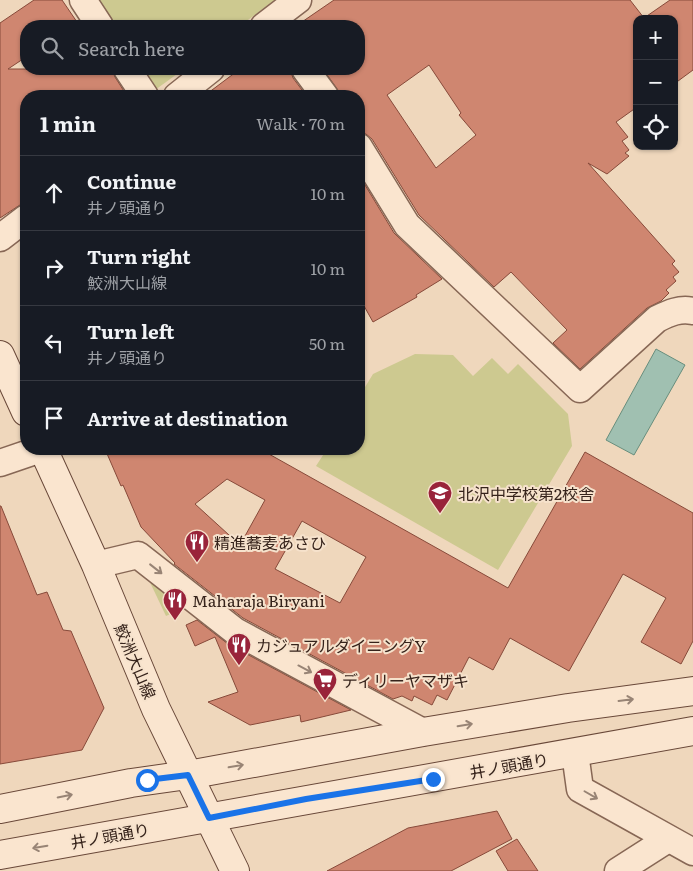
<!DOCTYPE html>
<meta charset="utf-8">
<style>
:root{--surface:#171b24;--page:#20242c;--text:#f1f3f6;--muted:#9ea1a6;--line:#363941}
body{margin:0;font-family:Literata,"Noto Sans JP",serif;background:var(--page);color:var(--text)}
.controls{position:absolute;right:15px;top:15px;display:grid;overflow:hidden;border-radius:10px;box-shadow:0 1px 4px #0004}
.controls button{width:45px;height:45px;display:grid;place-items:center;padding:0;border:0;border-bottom:1px solid var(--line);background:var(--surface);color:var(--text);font:25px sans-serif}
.stop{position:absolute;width:15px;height:15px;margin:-11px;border:4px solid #1a73e8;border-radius:50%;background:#fff}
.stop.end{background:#1a73e8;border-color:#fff;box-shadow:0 1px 5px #0008}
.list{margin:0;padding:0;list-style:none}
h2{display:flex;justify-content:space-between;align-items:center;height:65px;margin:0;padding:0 20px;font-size:21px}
h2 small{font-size:16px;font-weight:400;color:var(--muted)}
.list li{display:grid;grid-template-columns:32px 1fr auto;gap:15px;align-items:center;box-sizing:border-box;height:75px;padding:0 20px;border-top:1px solid var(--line)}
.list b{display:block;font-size:19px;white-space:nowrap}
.list p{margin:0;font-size:16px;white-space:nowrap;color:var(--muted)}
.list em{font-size:16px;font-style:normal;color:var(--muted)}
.icon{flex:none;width:28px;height:28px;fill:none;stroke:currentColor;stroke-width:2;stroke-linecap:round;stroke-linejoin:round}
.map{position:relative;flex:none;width:693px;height:871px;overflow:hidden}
.search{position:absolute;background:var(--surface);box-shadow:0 1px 4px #0004;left:20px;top:20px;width:345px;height:55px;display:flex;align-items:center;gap:12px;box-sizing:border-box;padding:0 18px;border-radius:20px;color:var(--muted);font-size:19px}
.panel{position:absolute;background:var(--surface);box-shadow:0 1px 4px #0004;left:20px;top:90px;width:345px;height:365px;border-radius:20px}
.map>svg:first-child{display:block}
</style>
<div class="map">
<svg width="693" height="871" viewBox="0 0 693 871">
<rect width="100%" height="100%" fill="#efd7bc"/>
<g fill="#cdc990">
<path d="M92,0H275L240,26H110Z"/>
<path d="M140,69H184L155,90Z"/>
<path d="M415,354L453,355L473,376L492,358L508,374L518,364L568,414L572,446L498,570L316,466L327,449H359V397L373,374Z"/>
<path d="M147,576L189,606L166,616Z"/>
</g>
<path fill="#a0c0b1" stroke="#688e7d" d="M656,349L685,365L634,455L606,440Z"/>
<g fill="#cf8670" stroke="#874a3a" fill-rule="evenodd">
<path d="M34,0H62L77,22L71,26H26V57L8,69H112L115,77L127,96H26V201L0,218V23Z"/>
<path d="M334,0H630L644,18L670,0H693V70L674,84V19H637V107L616,122L628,137L622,141L629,150L625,153L629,156L607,174L588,163L675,261L672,264L679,272L673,277L676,281L666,290L669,293L661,301L647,308L580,369L553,343L567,330L511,272L494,287L419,215L372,139L366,134L359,132V96H342L323,69H359V26H296ZM429,65L461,113L459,115L476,135L436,168L387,95Z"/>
<path d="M240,69H290L293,78L302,90L293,96H204Z"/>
<path d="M359,175L394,233L442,279L416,295L417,297L373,322L359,297Z"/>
<path d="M105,449H260L508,588L585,452L693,513V641L681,664L641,642L666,598L623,574L569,671L510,638L493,670L469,657L447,700L437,695L432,705L414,696L412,701L402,696L393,699L243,618L174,564L175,563L141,527L123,485L121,486ZM227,479L265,500L240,545L195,504ZM302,521L366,557L340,603L275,569Z"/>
<path d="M0,506H1L37,595L47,592L63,630L71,631L104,708L82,750L0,764Z"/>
<path d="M197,620L228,644L351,710L301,722L300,715L250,725L208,702L238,692L215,637L195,646L186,625Z"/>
<path d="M497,811L512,839L451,871H327L408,828Z"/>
<path d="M517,839L538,871H508L496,851Z"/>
</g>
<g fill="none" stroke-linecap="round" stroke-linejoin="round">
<defs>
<g id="minor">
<path d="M83,0L100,26"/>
<path d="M264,26L298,0"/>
<path d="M127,69L145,96"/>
<path d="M305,69L325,96"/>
<path d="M177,96L211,69"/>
<path d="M359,147L407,225L580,389L657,319C669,313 680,308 693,311"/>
<path d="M0,238L26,218"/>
<path d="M0,463L41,449"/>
<path d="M96,565L138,555L235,631L423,732"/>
<path d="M575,753L580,789L693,852"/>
<path d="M618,871L668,839"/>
</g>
<g id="secondary">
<path d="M0,355L26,412"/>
<path d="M43,449L96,565L156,709L235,871"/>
<path d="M0,809L131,783L188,775L423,732L568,708L693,691"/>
<path d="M0,855L693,731"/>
</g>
</defs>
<use href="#minor" stroke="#876755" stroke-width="29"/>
<use href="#secondary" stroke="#694839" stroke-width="30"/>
<use href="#minor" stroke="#fae5cf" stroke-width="26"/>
<use href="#secondary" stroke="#fae5cf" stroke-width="28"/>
</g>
<defs><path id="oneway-shaft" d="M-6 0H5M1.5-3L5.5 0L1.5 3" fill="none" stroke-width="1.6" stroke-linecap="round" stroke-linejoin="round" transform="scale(1.25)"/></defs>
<g stroke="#988475">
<use href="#oneway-shaft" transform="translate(156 569) rotate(38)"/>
<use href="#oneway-shaft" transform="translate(305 669) rotate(28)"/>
<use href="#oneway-shaft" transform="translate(626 700) rotate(-7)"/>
<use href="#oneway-shaft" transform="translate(465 725) rotate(-9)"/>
<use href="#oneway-shaft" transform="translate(236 766) rotate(-10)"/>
<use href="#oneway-shaft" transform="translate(591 795) rotate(30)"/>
<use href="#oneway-shaft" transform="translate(65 796) rotate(-11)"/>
<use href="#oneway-shaft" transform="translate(40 847) rotate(170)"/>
</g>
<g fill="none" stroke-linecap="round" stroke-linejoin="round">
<path stroke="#1a73e8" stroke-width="6" d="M147,780L188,775L209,818L306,799L433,779"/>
</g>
<defs>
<symbol id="school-pin" viewBox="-11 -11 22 30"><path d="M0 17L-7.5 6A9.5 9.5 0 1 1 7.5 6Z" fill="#99233a" stroke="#f6e2cc"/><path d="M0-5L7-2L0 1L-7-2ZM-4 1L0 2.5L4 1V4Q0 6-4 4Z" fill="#fff"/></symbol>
<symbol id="restaurant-pin" viewBox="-11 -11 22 30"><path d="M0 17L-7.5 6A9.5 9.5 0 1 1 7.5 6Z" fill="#99233a" stroke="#f6e2cc"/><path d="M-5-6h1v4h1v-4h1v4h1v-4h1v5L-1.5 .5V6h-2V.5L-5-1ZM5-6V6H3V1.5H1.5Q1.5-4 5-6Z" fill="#fff"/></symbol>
<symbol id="supermarket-pin" viewBox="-11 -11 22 30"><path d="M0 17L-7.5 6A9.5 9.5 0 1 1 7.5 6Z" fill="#99233a" stroke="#f6e2cc"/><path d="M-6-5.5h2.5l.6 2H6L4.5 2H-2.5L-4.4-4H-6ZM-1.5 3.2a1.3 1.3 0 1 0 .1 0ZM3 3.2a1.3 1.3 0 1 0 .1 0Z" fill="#fff"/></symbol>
</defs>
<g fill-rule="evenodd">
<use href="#school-pin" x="426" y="479" width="28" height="38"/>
<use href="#restaurant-pin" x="183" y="528" width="28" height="38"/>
<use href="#restaurant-pin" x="161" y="586" width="28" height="38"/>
<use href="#restaurant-pin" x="225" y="631" width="28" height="38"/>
<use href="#supermarket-pin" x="311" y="666" width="28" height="38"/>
</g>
<g text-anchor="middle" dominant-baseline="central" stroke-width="4" stroke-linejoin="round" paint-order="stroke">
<g font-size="16" fill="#36231b" stroke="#f6e2cc" text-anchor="start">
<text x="458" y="493">北沢中学校第2校舎</text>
<text x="214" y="542">精進蕎麦あさひ</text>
<text x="192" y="600">Maharaja Biryani</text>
<text x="256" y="645">カジュアルダイニングY</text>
<text x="342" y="680">ディリーヤマザキ</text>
</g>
<g font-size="16" fill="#36231b" stroke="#f6e2cc">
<text transform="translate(136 661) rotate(67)">鮫洲大山線</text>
<text transform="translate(509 765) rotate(-10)">井ノ頭通り</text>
<text transform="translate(110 835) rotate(-10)">井ノ頭通り</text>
</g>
</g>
</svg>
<div class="controls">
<button>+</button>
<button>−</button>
<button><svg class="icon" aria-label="locate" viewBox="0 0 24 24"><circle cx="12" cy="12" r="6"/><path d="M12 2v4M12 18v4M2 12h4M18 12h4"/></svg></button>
</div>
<div class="stop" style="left:147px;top:780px"></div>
<div class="stop end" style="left:433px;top:779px"></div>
<div class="search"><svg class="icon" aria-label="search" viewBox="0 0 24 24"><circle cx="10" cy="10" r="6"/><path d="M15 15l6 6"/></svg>Search here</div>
<section class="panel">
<h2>1 min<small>Walk · 70 m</small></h2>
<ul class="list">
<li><svg class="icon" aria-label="ahead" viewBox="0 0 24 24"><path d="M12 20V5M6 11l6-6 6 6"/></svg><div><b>Continue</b><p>井ノ頭通り</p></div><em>10 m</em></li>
<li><svg class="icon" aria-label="right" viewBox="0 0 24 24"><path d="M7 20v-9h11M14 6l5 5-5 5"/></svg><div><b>Turn right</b><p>鮫洲大山線</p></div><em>10 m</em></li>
<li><svg class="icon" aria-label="left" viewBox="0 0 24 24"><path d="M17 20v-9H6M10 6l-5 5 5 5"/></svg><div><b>Turn left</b><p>井ノ頭通り</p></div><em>50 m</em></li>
<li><svg class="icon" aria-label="arrive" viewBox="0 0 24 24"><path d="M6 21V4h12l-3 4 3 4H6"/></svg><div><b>Arrive at destination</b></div></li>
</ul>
</section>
</div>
